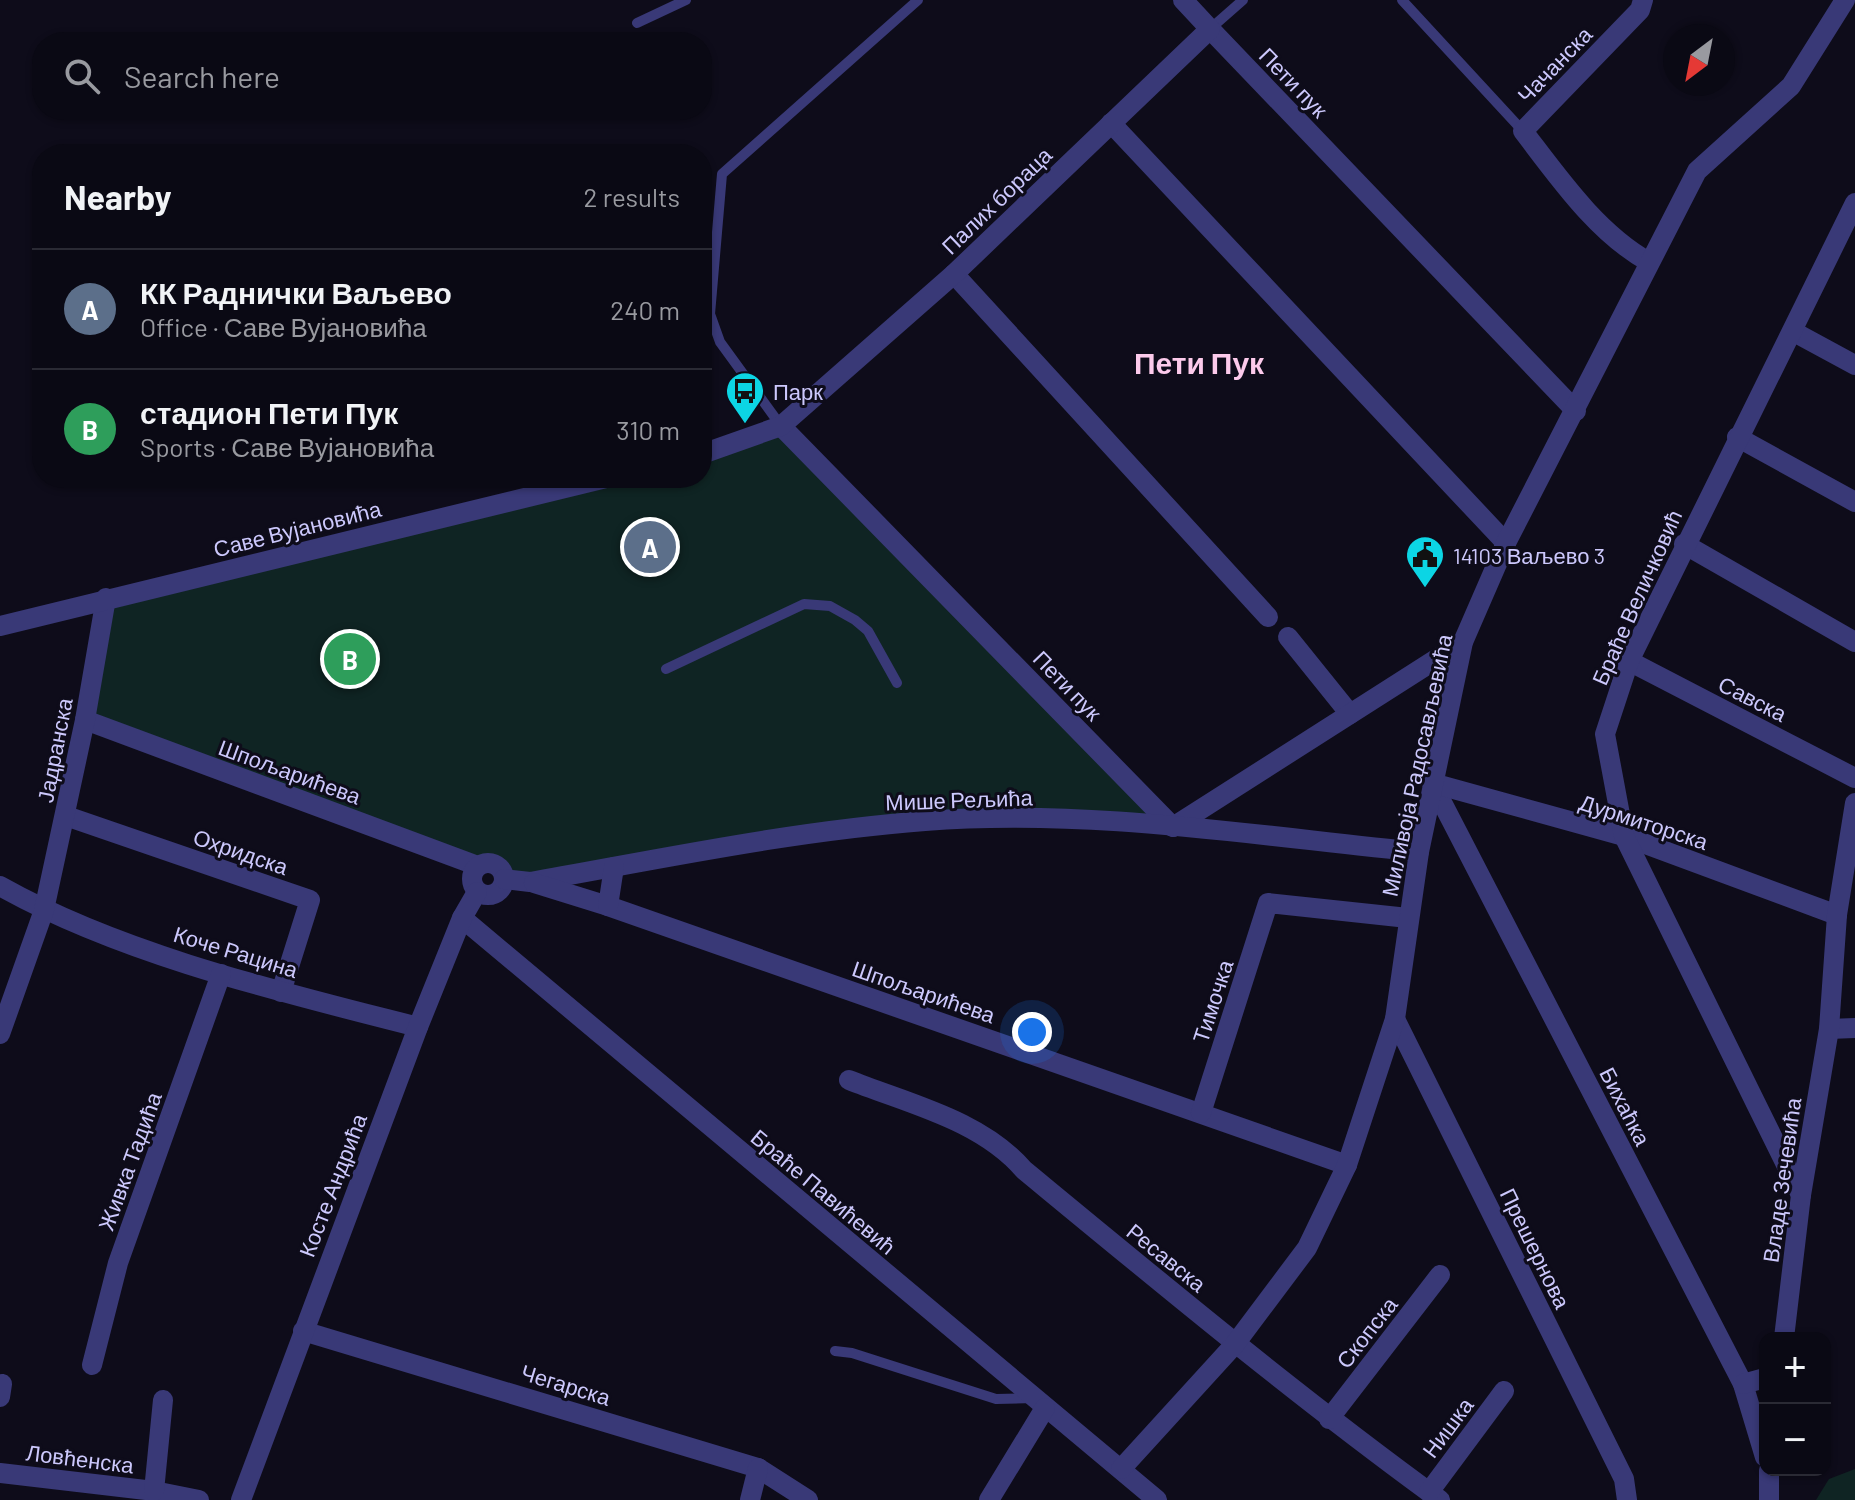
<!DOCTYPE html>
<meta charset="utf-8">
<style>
:root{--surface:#0a0914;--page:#13121d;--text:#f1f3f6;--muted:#999aa0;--line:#2a2a34;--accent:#0b8043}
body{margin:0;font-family:Barlow,sans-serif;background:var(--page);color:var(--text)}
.controls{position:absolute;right:24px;bottom:24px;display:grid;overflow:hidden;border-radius:16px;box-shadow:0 2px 6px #0004}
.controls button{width:72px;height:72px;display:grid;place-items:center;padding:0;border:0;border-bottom:2px solid var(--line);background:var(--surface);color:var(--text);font:40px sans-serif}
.compass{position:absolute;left:1663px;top:24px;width:72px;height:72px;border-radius:50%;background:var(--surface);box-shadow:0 2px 6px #0004;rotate:212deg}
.you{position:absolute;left:1032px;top:1032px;width:28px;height:28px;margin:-20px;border:6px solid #fff;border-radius:50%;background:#1a73e8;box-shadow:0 0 0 12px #1a73e833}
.badge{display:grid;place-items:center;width:52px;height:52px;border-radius:50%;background:var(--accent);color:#fff;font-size:26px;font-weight:700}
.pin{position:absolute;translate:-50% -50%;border:4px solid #fff;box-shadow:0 2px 8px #0006}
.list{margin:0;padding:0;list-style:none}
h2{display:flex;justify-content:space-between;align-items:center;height:104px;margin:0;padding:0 32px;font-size:34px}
h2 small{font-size:26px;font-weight:400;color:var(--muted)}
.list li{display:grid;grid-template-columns:52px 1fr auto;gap:24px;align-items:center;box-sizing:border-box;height:120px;padding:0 32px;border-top:2px solid var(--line)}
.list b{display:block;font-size:30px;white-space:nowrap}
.list p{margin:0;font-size:26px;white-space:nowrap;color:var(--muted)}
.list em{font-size:26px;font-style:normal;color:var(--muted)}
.icon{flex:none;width:44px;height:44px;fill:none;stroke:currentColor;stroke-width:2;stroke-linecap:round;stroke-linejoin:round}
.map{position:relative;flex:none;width:1855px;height:1500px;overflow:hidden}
.search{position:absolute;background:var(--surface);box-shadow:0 2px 6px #0004;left:32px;top:32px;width:680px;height:88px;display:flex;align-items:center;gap:20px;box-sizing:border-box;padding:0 28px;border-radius:32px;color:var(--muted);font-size:30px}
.panel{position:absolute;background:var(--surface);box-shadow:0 2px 6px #0004;left:32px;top:144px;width:680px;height:344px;border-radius:32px}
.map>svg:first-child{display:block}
</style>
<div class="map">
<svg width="1855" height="1500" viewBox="0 0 1855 1500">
<rect width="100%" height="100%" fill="#0e0c1a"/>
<g fill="#0f2423">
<path d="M781,426L1173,827L927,820L504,879C501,868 495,862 483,864L85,720L106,598L606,478H702V454Z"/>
<path d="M1855,1469V1500H1816L1829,1479Z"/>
</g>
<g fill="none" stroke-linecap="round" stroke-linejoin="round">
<g stroke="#393977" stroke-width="10">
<path d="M1402,0L1523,131"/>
<path d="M637,23L686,0"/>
<path d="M1210,29L1243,0"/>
<path d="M781,426L720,342L710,314L722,174L918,0"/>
<path d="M666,669L804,604L830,606L855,620L868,631L897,683"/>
<path d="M835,1351L852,1353L996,1399L1033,1398"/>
</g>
<g stroke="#393977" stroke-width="20">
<path d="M1643,0L1640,10L1523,131C1559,178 1597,233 1649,262"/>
<path d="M1210,29L1576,411"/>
<path d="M1111,123L1506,543"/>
<path d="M954,274L1268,617"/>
<path d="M1794,332L1855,365"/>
<path d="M781,426L1173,827"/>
<path d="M1737,437L1855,502"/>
<path d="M1684,544L1855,642"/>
<path d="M1288,637L1350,714"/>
<path d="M1629,661L1855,778"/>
<path d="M85,720L478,866"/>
<path d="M1432,783L1743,1384L1765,1457"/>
<path d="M1432,783L1624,836L1837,915"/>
<path d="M66,816L310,900L281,992"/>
<path d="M1173,827L1463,642"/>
<circle cx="488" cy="879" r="16"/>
<path d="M504,879L530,882C660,859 793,831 925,821C1088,808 1257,836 1419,852"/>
<path d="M534,883L608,906L1347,1165"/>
<path d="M0,886C123,955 281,992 418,1027"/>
<path d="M608,906L614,867"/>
<path d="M462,918L1157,1500"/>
<path d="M1395,1019L1624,1479L1627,1500"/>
<path d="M1829,1029L1855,1028"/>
<path d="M0,1034L44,910L85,720L106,598"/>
<path d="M849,1080C909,1104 981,1120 1024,1170C1161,1283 1297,1396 1440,1500"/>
<path d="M1201,1113L1268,903L1408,918"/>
<path d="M1801,1195L1624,836L1605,734L1629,661L1855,203"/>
<path d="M303,1331L758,1468L808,1500"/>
<path d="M1784,1338L1801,1195L1829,1029L1837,915L1855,803"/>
<path d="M92,1365L118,1263L221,974"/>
<path d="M1743,1384L1765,1378"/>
<path d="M0,1397L2,1384"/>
<path d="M1329,1419L1440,1275"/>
<path d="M1121,1469L1235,1344L1307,1248L1347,1165L1395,1019L1419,852L1463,642L1506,543L1697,171L1791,86L1845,0"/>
<path d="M0,1473L154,1491L199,1500"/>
<path d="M154,1491L163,1400"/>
<path d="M1429,1492L1504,1391"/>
<path d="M241,1500L418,1027L462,918L477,892"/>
<path d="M750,1500L758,1468"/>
<path d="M989,1500L1045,1408"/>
<path d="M1769,1500V1470"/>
</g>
<g stroke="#393977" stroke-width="20">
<path d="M702,454L781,426L954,274L1210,29L1183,0"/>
<path d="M0,626L606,478"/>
</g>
</g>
<defs>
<symbol id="bus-pin" viewBox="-11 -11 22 30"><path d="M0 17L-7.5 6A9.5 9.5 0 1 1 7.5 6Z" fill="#0cd5e4" stroke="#0e0c1a"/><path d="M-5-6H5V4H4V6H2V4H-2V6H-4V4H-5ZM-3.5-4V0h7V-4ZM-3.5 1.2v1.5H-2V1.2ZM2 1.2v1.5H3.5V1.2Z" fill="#111"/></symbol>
<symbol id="civic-pin" viewBox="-11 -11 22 30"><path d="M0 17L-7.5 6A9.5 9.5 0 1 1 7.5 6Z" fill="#0cd5e4" stroke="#0e0c1a"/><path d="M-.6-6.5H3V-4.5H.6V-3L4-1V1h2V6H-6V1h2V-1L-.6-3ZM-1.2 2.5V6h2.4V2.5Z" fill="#111"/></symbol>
</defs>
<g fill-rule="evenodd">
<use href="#bus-pin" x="723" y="369" width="44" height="60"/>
<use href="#civic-pin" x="1403" y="533" width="44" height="60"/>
</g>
<g text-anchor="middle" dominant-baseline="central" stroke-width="6" stroke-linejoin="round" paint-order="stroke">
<g font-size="22" fill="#ccc8fc" stroke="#0e0c1a">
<text transform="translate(1554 64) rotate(-46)">Чачанска</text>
<text transform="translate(1294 82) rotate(46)">Пети пук</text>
<text transform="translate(996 200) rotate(-44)">Палих бораца</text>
<text transform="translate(297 528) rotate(-14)">Саве Вујановића</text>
<text transform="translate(1636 597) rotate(-66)">Браће Величковић</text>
<text transform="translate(1068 685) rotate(46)">Пети пук</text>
<text transform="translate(1753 698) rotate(27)">Савска</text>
<text transform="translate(54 750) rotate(-79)">Јадранска</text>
<text transform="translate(1416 765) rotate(-78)">Миливоја Радосављевића</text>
<text transform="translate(290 771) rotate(20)">Шпољарићева</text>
<text transform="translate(959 799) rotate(-2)">Мише Рељића</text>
<text transform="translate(1644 821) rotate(18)">Дурмиторска</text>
<text transform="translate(241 851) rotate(19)">Охридска</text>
<text transform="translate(236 951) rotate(17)">Коче Рацина</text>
<text transform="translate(924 991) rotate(19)">Шпољарићева</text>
<text transform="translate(1212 1001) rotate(-72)">Тимочка</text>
<text transform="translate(1626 1106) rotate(63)">Бихаћка</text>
<text transform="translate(129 1161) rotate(-70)">Живка Тадића</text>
<text transform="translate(1781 1180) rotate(-82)">Владе Зечевића</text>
<text transform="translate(332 1185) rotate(-69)">Косте Андрића</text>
<text transform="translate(824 1191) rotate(40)">Браће Павићевић</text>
<text transform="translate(1536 1248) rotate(64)">Прешернова</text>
<text transform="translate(1167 1257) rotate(39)">Ресавска</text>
<text transform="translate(1366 1332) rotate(-52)">Скопска</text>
<text transform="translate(566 1384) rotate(17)">Чегарска</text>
<text transform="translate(1447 1427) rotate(-53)">Нишка</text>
<text transform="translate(80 1458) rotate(7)">Ловћенска</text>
</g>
<g font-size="22" fill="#ccc8fc" stroke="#0e0c1a" text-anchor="start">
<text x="773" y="391">Парк</text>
<text x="1453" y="555">14103 Ваљево 3</text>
</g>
<g font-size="30" font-weight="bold" fill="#fccaeb" stroke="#0e0c1a">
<text x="1199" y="362">Пети Пук</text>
</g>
</g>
</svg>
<div class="controls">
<button>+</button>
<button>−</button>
</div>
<svg class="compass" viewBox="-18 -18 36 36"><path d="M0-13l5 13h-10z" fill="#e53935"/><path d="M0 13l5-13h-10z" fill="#999aa0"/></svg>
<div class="you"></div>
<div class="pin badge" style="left:650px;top:547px;background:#5c6f8a">A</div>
<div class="pin badge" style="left:350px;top:659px;background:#2e9e5b">B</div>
<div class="search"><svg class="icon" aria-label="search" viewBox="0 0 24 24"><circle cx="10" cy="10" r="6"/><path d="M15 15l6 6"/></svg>Search here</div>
<section class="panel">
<h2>Nearby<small>2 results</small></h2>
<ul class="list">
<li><span class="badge" style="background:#5c6f8a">A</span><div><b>КК Раднички Ваљево</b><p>Office · Саве Вујановића</p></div><em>240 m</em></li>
<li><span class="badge" style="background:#2e9e5b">B</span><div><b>стадион Пети Пук</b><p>Sports · Саве Вујановића</p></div><em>310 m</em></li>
</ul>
</section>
</div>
